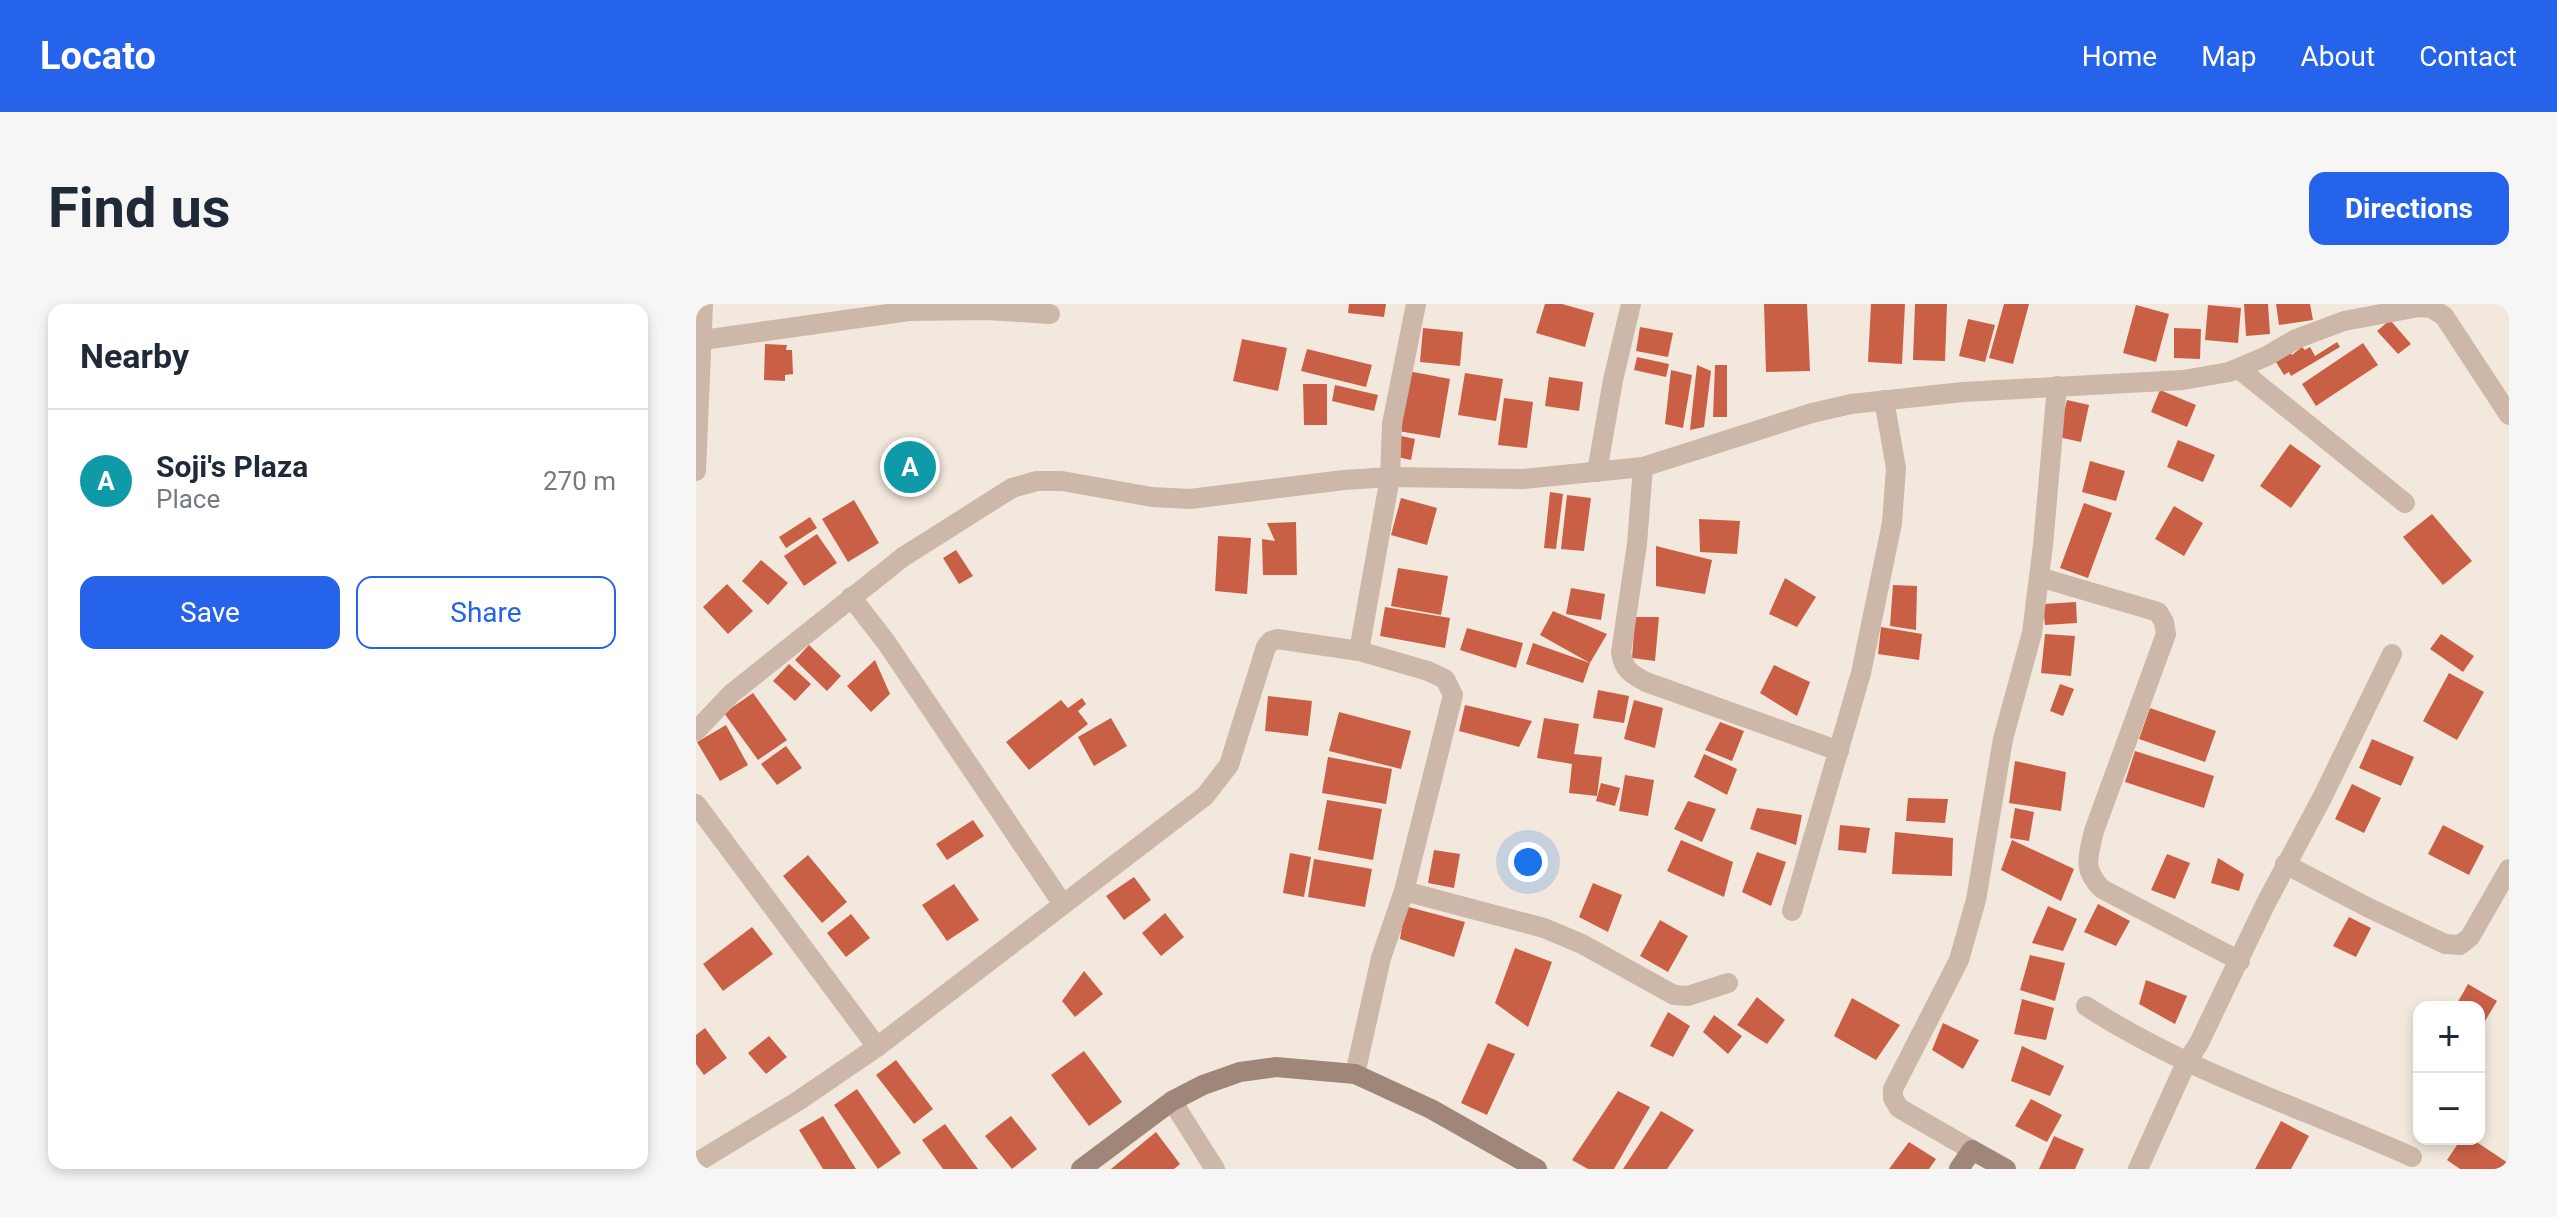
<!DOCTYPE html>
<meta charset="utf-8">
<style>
:root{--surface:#fff;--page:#f6f6f7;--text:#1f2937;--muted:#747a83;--line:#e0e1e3;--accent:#2563eb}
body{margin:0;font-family:Roboto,sans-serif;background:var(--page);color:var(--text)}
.controls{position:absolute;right:24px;bottom:24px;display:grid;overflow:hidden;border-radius:16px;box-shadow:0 4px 12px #0003}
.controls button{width:72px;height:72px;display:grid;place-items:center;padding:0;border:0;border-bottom:2px solid var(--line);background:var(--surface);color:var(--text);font:40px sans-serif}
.you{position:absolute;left:832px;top:558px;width:28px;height:28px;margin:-20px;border:6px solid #fff;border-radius:50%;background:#1a73e8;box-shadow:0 0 0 12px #1a73e833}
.badge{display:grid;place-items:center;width:52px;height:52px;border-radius:50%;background:var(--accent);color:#fff;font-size:26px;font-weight:700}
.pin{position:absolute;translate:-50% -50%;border:4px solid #fff;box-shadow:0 2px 8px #0006}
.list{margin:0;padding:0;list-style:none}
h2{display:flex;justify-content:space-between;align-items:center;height:104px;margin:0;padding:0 32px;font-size:34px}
h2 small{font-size:26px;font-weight:400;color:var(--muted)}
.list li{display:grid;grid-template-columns:52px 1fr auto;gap:24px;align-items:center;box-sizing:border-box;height:144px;padding:0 32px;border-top:2px solid var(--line)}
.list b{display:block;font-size:30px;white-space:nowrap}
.list p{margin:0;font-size:26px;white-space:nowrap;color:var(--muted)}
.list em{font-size:26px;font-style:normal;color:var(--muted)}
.actions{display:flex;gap:16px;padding:24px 32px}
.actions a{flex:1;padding:18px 0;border:2px solid var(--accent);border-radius:16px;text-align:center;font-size:28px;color:var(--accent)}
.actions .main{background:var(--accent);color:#fff}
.map{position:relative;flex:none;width:1813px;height:865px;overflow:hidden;border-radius:16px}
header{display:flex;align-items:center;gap:48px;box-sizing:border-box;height:112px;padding:0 40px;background:var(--accent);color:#fff}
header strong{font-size:38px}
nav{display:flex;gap:44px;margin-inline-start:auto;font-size:28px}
.intro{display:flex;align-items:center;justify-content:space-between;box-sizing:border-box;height:192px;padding:0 48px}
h1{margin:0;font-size:56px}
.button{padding:20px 36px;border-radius:16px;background:var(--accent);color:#fff;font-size:28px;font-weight:700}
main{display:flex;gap:48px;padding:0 48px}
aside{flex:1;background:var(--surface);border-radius:16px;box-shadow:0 4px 12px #0003}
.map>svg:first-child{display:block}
</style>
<header>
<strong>Locato</strong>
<nav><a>Home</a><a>Map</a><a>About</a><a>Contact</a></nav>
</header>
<div class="intro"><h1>Find us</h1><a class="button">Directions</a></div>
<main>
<aside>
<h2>Nearby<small></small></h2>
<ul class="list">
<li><span class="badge" style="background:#0f9aa8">A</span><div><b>Soji's Plaza</b><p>Place</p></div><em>270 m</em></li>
</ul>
<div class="actions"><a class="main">Save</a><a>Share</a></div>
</aside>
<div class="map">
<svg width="1813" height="865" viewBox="0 0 1813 865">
<rect width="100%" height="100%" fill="#f3e8dd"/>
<g fill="#c96045">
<path d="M653,0H690L688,13L652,9Z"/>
<path d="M849,0H866L898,9L889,43L840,29Z"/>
<path d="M1068,0H1111L1114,67L1070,68Z"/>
<path d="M1175,0H1209L1206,60L1172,58Z"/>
<path d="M1219,0H1251L1249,57L1217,56Z"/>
<path d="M1308,0H1333L1317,60L1293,54Z"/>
<path d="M1548,0H1572L1574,30L1550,32Z"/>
<path d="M1580,0H1614L1617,16L1583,21Z"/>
<path d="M1440,1L1473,10L1460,58L1427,49Z"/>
<path d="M1512,1L1545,4L1542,39L1509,36Z"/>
<path d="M1272,15L1299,21L1289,58L1263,52Z"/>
<path d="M1694,16L1715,40L1702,50L1681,27Z"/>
<path d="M944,23L977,29L972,53L940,47Z"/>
<path d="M727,24L767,28L764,62L724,58Z"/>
<path d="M1478,24L1505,25L1504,55L1478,54Z"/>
<path d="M546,35L591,44L582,87L537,77Z"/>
<path d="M1641,38L1644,43L1595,72L1593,68L1588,71L1577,53L1592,44L1596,51L1606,43L1609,46L1614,43L1619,52Z"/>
<path d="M1667,39L1682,61L1620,102L1606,80Z"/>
<path d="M69,40L91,41L90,46H96L97,70L89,71V77L68,76Z"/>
<path d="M611,45L676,61L670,83L605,67Z"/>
<path d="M941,53L973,60L970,73L938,66Z"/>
<path d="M1001,61L1015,67L1008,123L994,126Z"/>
<path d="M1019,61H1031V113H1017Z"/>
<path d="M975,66L996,71L987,124L969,120Z"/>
<path d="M712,67L754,75L744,134L702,127Z"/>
<path d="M769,69L807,75L800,117L762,111Z"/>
<path d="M853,73L887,78L883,107L849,102Z"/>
<path d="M607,80H631V121H608Z"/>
<path d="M639,81L682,91L678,107L636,97Z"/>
<path d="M1464,86L1500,101L1491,123L1455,108Z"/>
<path d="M808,94L837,98L831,144L802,141Z"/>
<path d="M1371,96L1393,101L1385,138L1362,133Z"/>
<path d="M696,130L719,135L715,156L692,151Z"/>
<path d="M214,136L239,173L213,190L188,153Z"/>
<path d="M1482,136L1519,151L1507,178L1471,163Z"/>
<path d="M1594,140L1625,162L1595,204L1564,182Z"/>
<path d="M1394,157L1429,167L1420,197L1386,188Z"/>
<path d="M854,188L867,190L860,245L848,244Z"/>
<path d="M871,191L895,194L888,247L865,245Z"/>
<path d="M705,194L741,204L731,241L695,231Z"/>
<path d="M158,196L183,239L152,258L126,215Z"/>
<path d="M1388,199L1416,209L1392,274L1364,264Z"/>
<path d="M1478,202L1507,219L1488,252L1459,235Z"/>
<path d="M1736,210L1776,257L1747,281L1707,233Z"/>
<path d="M114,213L121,224L90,244L83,233Z"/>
<path d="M1003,215L1044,217L1041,250L1004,248Z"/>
<path d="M600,218L601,271H567L566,235L579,237L571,219Z"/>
<path d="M121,230L141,259L108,282L88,252Z"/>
<path d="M522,232L555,234L551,290L519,287Z"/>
<path d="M960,242L1016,256L1009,290L960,282Z"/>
<path d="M260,246L277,272L263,280L247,254Z"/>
<path d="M65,256L92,279L72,301L46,277Z"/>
<path d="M702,264L752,272L745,311L695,302Z"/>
<path d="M1089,274L1120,293L1101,323L1073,310Z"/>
<path d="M31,280L57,307L32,330L7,303Z"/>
<path d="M1197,281L1221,282L1220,326L1194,322Z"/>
<path d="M875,284L909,290L905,316L870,310Z"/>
<path d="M1380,298L1381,319L1349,321L1347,300Z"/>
<path d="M689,303L754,314L749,344L684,332Z"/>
<path d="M857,307L911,330L894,359L844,331Z"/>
<path d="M939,313H963L959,357L936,354Z"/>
<path d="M1185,323L1226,330L1223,356L1182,350Z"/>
<path d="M771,324L827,339L820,364L764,346Z"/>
<path d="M1349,330L1379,332L1375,372L1345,369Z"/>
<path d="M1745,330L1778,352L1767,368L1734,345Z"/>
<path d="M837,339L894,359L887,379L830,360Z"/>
<path d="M113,341L145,372L131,387L99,356Z"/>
<path d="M179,356L194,390L175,408L151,382Z"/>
<path d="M93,360L115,380L99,397L77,377Z"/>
<path d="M1078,361L1114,378L1101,412L1064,389Z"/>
<path d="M1753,369L1788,388L1761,436L1727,417Z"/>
<path d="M1364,380L1378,385L1367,412L1354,407Z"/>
<path d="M902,386L933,392L928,419L897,414Z"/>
<path d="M57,389L91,436L62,456L28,409Z"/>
<path d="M572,392L616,397L612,432L569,427Z"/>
<path d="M386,394L390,400L382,407L392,420L333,466L310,438L365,396L372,404Z"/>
<path d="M938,396L967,404L959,444L928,435Z"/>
<path d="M769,401L836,417L823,443L763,427Z"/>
<path d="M1454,404L1520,427L1509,458L1443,435Z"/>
<path d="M643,408L715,427L705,465L633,447Z"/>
<path d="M415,414L431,442L398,462L382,433Z"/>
<path d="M848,414L883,420L878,450L906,453L901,492L873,489L876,460L841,454Z"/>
<path d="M1024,418L1048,427L1036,457L1009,446Z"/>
<path d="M30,421L52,461L24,477L1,438Z"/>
<path d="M1676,435L1718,453L1705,482L1663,464Z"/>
<path d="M90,442L106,464L81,481L65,460Z"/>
<path d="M1439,447L1518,472L1508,504L1429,478Z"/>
<path d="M1008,450L1041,465L1031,491L998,473Z"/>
<path d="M632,453L696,465L690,500L626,489Z"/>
<path d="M1319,457L1370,468L1365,507L1313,499Z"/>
<path d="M929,471L958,476L952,512L923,507Z"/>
<path d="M905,479L924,484L919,502L900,497Z"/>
<path d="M1656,480L1685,494L1668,529L1639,515Z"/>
<path d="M1212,494L1252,495L1249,519L1210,517Z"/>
<path d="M631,496L686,505L677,556L622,546Z"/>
<path d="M992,497L1020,505L1006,538L978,525Z"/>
<path d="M1061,504L1106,511L1100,541L1054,525Z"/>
<path d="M1319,504L1338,508L1333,537L1314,534Z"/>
<path d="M277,516L288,532L251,556L240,540Z"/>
<path d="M1144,521L1174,524L1170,549L1142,546Z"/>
<path d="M1747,521L1788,542L1773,571L1732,550Z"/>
<path d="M1199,528L1257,534L1256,572L1196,570Z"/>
<path d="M985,536L1037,558L1028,593L971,567Z"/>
<path d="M1316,536L1378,565L1365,597L1305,566Z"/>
<path d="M738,546L764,550L758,584L732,579Z"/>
<path d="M1061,548L1090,558L1075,602L1046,588Z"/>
<path d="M594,549L615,553L608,593L587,589Z"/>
<path d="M1471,550L1494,559L1479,595L1455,586Z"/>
<path d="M112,551L151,598L126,619L87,572Z"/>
<path d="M1522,554L1548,570L1543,587L1515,579Z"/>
<path d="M618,555L676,565L669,603L612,593Z"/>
<path d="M438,573L455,596L428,616L410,592Z"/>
<path d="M897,579L926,591L912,628L883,613Z"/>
<path d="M258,580L283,616L251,637L226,601Z"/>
<path d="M1402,600L1434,617L1420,642L1388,628Z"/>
<path d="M709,602L769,618L758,653L704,635Z"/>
<path d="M1352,602L1381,615L1367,647L1336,639Z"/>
<path d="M469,609L488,633L465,652L446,629Z"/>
<path d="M155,610L174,634L150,653L131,629Z"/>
<path d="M1653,613L1675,624L1660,653L1637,642Z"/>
<path d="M964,616L992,632L972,668L944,652Z"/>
<path d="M56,623L77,650L27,687L7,660Z"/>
<path d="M819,644L856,658L832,723L799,699Z"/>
<path d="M1334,651L1369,659L1359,697L1324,686Z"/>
<path d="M388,667L407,690L379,713L366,697Z"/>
<path d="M1450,676L1491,692L1479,720L1443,700Z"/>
<path d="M1772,680L1801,697L1783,727V703H1759Z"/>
<path d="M1061,693L1089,716L1071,740L1041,721Z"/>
<path d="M1156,694L1204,721L1180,756L1138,732Z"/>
<path d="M1326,695L1358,704L1350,736L1318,730Z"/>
<path d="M972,708L994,722L977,753L954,742Z"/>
<path d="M1018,711L1046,732L1032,750L1007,728Z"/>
<path d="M1247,719L1283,736L1267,765L1236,746Z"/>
<path d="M9,724L31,754L8,771L0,760V731Z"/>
<path d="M73,732L91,753L70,770L52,749Z"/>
<path d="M792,739L819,750L791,811L765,799Z"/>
<path d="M1326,742L1368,762L1354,792L1315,777Z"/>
<path d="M388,747L426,798L393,822L355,771Z"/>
<path d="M200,756L237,805L218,820L180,771Z"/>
<path d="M161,785L205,849L182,865L138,801Z"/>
<path d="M922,787L954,803L918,865H892L876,856Z"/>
<path d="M1335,795L1366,811L1351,838L1319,822Z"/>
<path d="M965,807L998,826L971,865H927Z"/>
<path d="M127,812L160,865H127L103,826Z"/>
<path d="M315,812L341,845L316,865L289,832Z"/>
<path d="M1585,817L1613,832L1595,865H1559Z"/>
<path d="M249,820L282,865H247L226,836Z"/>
<path d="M460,828L484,860L478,865H415Z"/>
<path d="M1358,832L1388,845L1379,865H1343Z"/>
<path d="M1765,835H1776L1812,859L1808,865H1764L1751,856Z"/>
<path d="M1213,838L1240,855L1233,865H1193Z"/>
</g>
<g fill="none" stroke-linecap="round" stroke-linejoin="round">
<g stroke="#ccb7a8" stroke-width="20">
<path d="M7,36L213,7L291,6L354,10"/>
<path d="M1543,65L1709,199"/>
<path d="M947,163L941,240L925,349C928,366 935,370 950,378L1143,447"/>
<path d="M0,167L7,0"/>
<path d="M901,168L917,76L935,0"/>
<path d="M1343,273L1462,308L1468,318L1470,330L1398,527C1392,553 1386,565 1406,585L1544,657"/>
<path d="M155,293L190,338L366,599"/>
<path d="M663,347L694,173L696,120L720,0"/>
<path d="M0,427L35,390L207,253L316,184L341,177H366L456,193L494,195L648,176L694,173L827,175L947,163L1116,109L1155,100L1267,88L1487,76L1533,68L1571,52L1600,35L1648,17L1723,3L1735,4L1748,12L1813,111"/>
<path d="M0,500L181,743"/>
<path d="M1589,560L1671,603L1749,640L1764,641L1774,633L1813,565"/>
<path d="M708,587L848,624L886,640L978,691L992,692L1032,679"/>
<path d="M1096,607L1165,369L1196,219L1200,164L1188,96"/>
<path d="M1390,702C1491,768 1607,804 1716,853"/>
<path d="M476,797L519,865"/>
<path d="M1276,846L1203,804L1197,794V785L1263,656L1280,596L1307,435L1336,329L1347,241L1361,82"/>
<path d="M0,859L102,797L181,743L509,492L533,461L570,343L575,337L581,335L663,347L732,367L749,375L757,391L708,587L685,654L659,770"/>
<path d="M1442,865L1490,759L1503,739L1570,599L1627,492L1696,350"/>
</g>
<g stroke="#9f8679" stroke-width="20">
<path d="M385,865L476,797L507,781L544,768L580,763L659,770L735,805L841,865"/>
<path d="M1263,865L1276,846L1310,865"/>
</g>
</g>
</svg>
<div class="controls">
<button>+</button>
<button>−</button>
</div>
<div class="you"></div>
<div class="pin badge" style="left:214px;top:163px;background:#0f9aa8">A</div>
</div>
</main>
